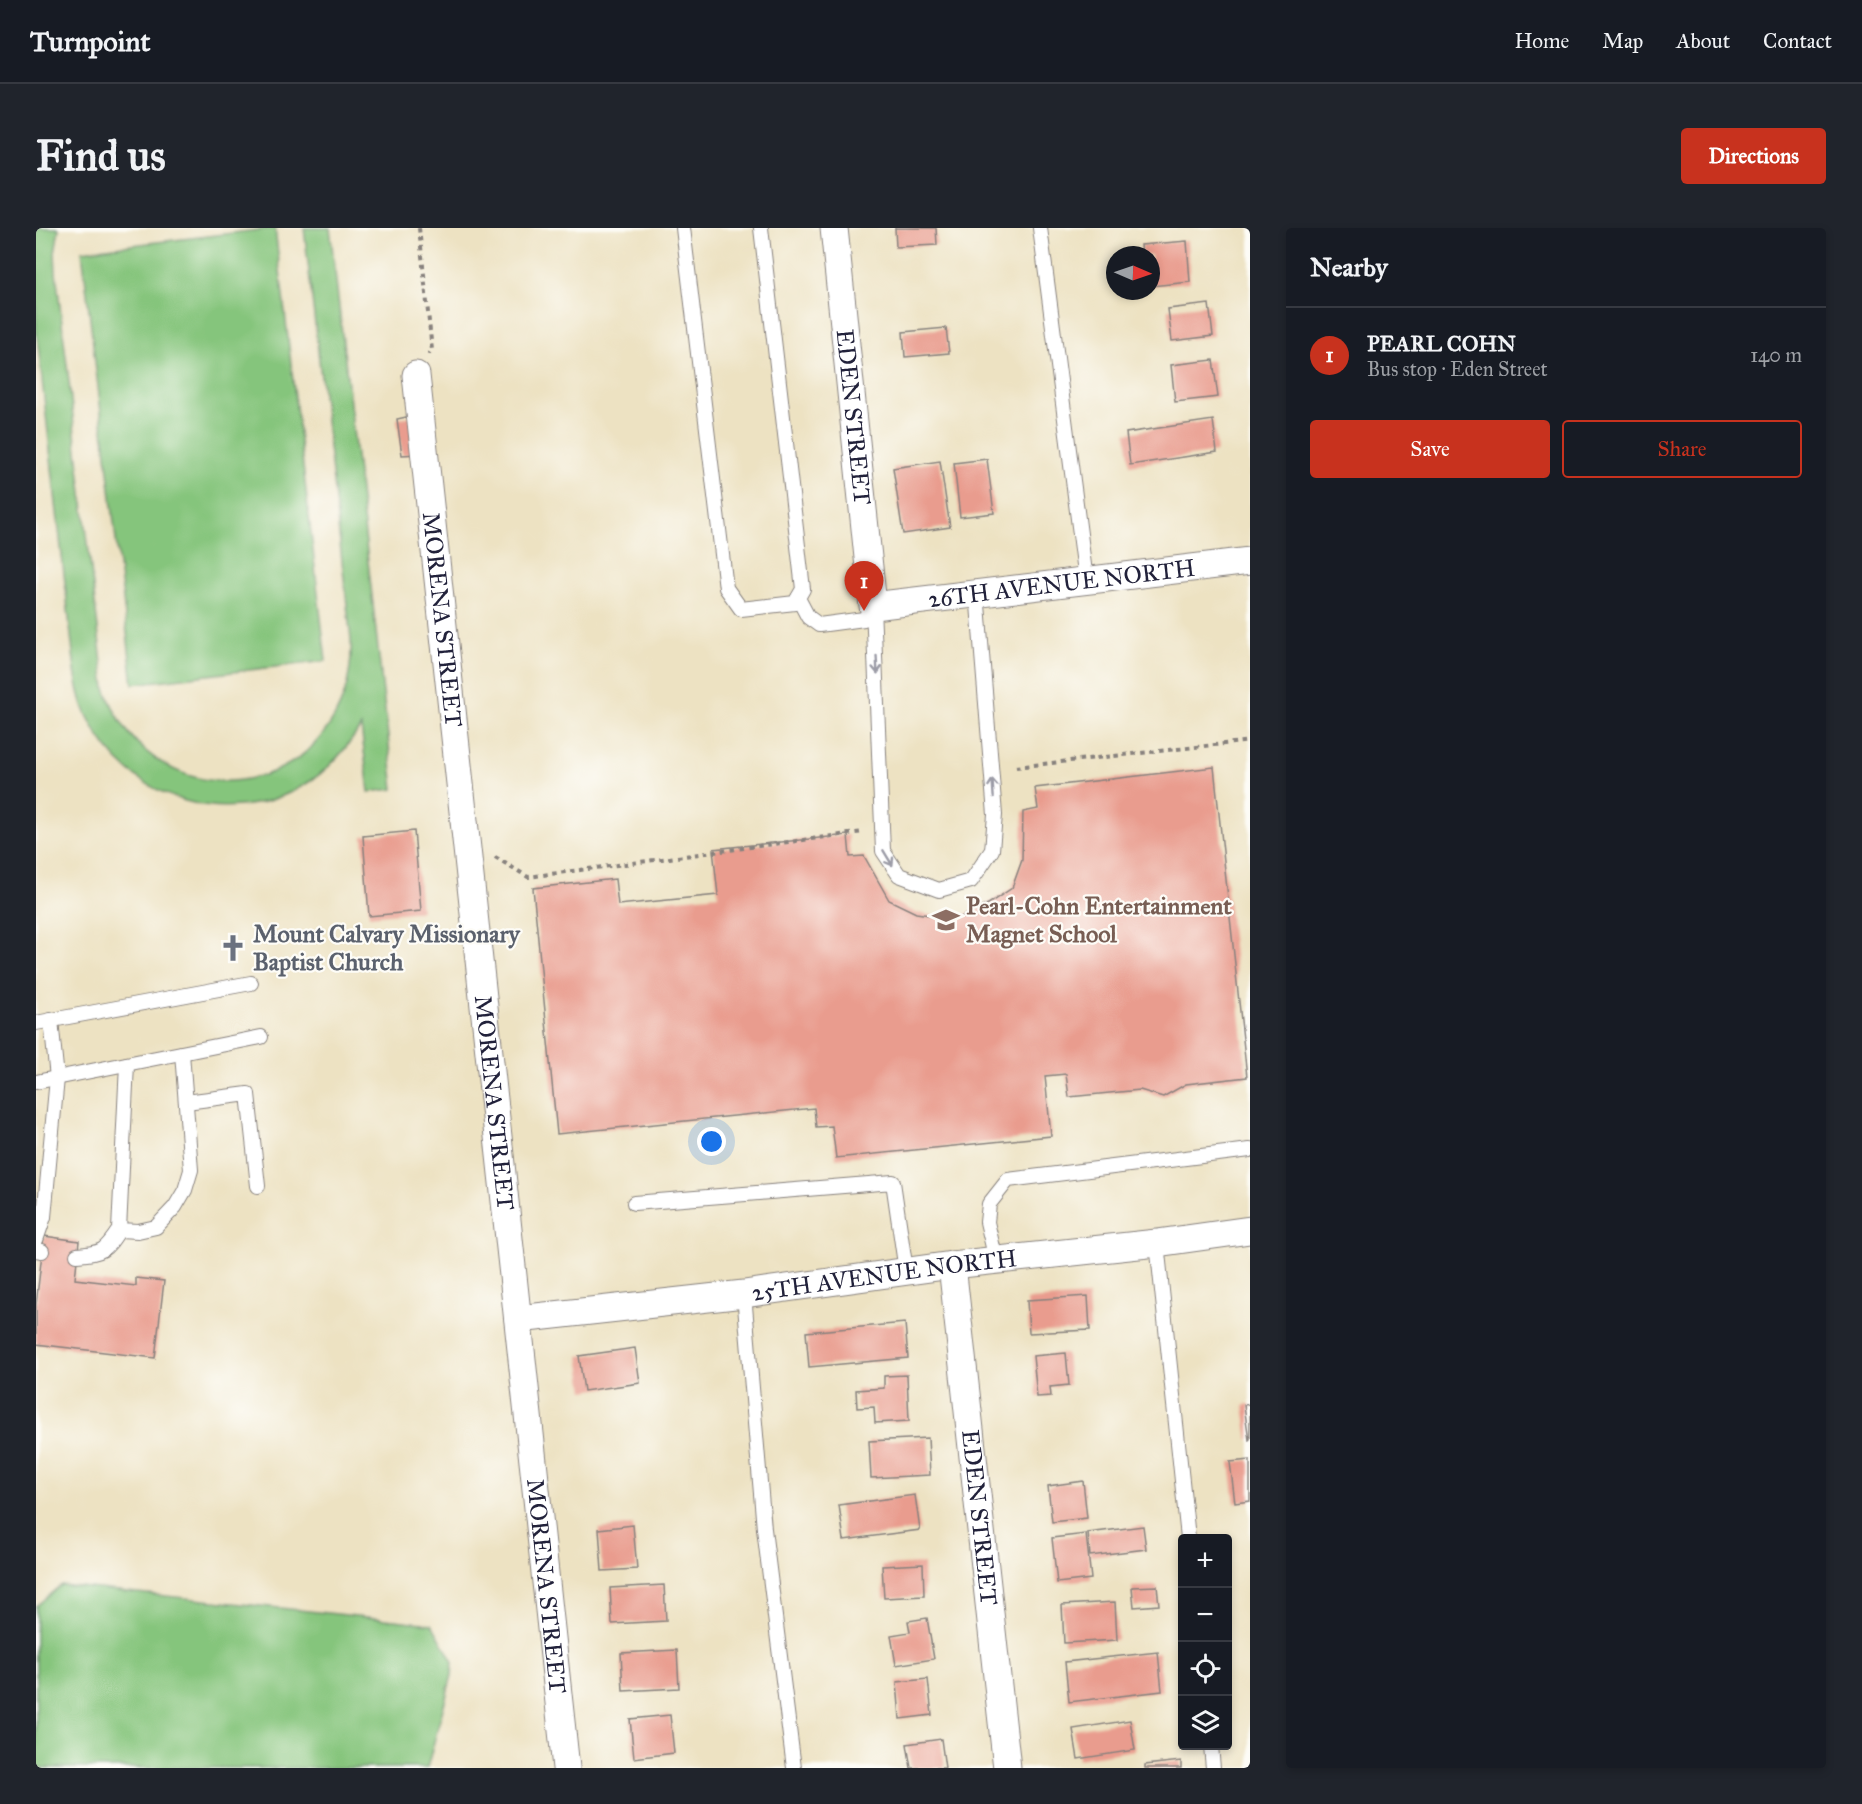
<!DOCTYPE html>
<meta charset="utf-8">
<style>
:root{--surface:#171b24;--page:#20242c;--text:#f1f3f6;--muted:#9ea1a6;--line:#363941;--accent:#c8321e}
body{margin:0;font-family:"IM FELL Great Primer",serif;background:var(--page);color:var(--text)}
.controls{position:absolute;right:18px;bottom:18px;display:grid;overflow:hidden;border-radius:6px;box-shadow:0 3px 9px #0003}
.controls button{width:54px;height:54px;display:grid;place-items:center;padding:0;border:0;border-bottom:2px solid var(--line);background:var(--surface);color:var(--text);font:30px sans-serif}
.compass{position:absolute;left:1070px;top:18px;width:54px;height:54px;border-radius:50%;background:var(--surface);box-shadow:0 3px 9px #0003;rotate:92deg}
.you{position:absolute;left:676px;top:914px;width:21px;height:21px;margin:-15px;border:4px solid #fff;border-radius:50%;background:#1a73e8;box-shadow:0 0 0 9px #1a73e833}
.badge{display:grid;place-items:center;width:39px;height:39px;border-radius:50%;background:var(--accent);color:#fff;font-size:20px;font-weight:700}
.pin{position:absolute;translate:-50% -50px;filter:drop-shadow(0 2px 3px #0008)}
.pin::after{content:'';position:absolute;top:32px;width:21px;height:18px;background:inherit;clip-path:polygon(0 0,100% 0,50% 100%)}
.list{margin:0;padding:0;list-style:none}
h2{display:flex;justify-content:space-between;align-items:center;height:78px;margin:0;padding:0 24px;font-size:26px}
h2 small{font-size:20px;font-weight:400;color:var(--muted)}
.list li{display:grid;grid-template-columns:39px 1fr auto;gap:18px;align-items:center;box-sizing:border-box;height:96px;padding:0 24px;border-top:2px solid var(--line)}
.list b{display:block;font-size:22px;white-space:nowrap}
.list p{margin:0;font-size:20px;white-space:nowrap;color:var(--muted)}
.list em{font-size:20px;font-style:normal;color:var(--muted)}
.actions{display:flex;gap:12px;padding:18px 24px}
.actions a{flex:1;padding:14px 0;border:2px solid var(--accent);border-radius:6px;text-align:center;font-size:21px;color:var(--accent)}
.actions .main{background:var(--accent);color:#fff}
.icon{flex:none;width:33px;height:33px;fill:none;stroke:currentColor;stroke-width:2;stroke-linecap:round;stroke-linejoin:round}
.map{position:relative;flex:none;width:1214px;height:1540px;overflow:hidden;border-radius:6px}
header{display:flex;align-items:center;gap:36px;box-sizing:border-box;height:84px;padding:0 30px;background:var(--surface);border-bottom:2px solid var(--line)}
header strong{font-size:28px}
nav{display:flex;gap:33px;margin-inline-start:auto;font-size:21px}
.intro{display:flex;align-items:center;justify-content:space-between;box-sizing:border-box;height:144px;padding:0 36px}
h1{margin:0;font-size:42px}
.button{padding:15px 27px;border-radius:6px;background:var(--accent);color:#fff;font-size:21px;font-weight:700}
main{display:flex;gap:36px;padding:0 36px}
aside{flex:1;background:var(--surface);border-radius:6px;box-shadow:0 3px 9px #0003}
.map>svg:first-child{display:block}
</style>
<header>
<strong>Turnpoint</strong>
<nav><a>Home</a><a>Map</a><a>About</a><a>Contact</a></nav>
</header>
<div class="intro"><h1>Find us</h1><a class="button">Directions</a></div>
<main>
<div class="map">
<svg width="1214" height="1540" viewBox="0 0 1214 1540">
<rect width="100%" height="100%" fill="#fdfcf7"/>
<filter id="ink" filterUnits="userSpaceOnUse"><feTurbulence type="fractalNoise" baseFrequency=".0167" numOctaves="2"/><feDisplacementMap in="SourceGraphic" scale="12" xChannelSelector="R" yChannelSelector="G"/><feConvolveMatrix kernelMatrix="1 2 1 2 8 2 1 2 1" color-interpolation-filters="sRGB"/></filter>
<filter id="wash" filterUnits="userSpaceOnUse"><feTurbulence type="fractalNoise" baseFrequency=".008" numOctaves="4" result="noise"/><feDisplacementMap in="SourceGraphic" scale="24" xChannelSelector="R" yChannelSelector="G"/><feGaussianBlur stdDeviation="1.35" result="paint"/><feColorMatrix in="noise" values="0 0 0 0 0 0 0 0 0 0 0 0 0 0 0 0 0 1.4 0 .05"/><feComposite in="paint" operator="in"/></filter>
<g filter="url(#wash)">
<rect width="100%" height="100%" fill="#ede2c2"/>
<g fill="#85c57c" stroke="#54745c" stroke-width="1.5">
<path d="M0,0H23L19,25L20,44L69,460C120,608 321,570 315,412L268,0H294L358,561L333,564L325,498C311,520 295,540 273,554C194,605 93,574 53,491C45,476 42,460 39,443L0,99Z"/>
<path d="M239,0L290,433L97,456L46,23Z"/>
<path d="M25,1357L396,1396L417,1434L416,1447L391,1540H0V1378Z"/>
</g>
<g id="blocks">
<g fill="#e99c8e">
<path d="M859,0H900L901,17L860,19Z"/>
<path d="M1151,13L1154,54L1115,58V27H1106L1105,17Z"/>
<path d="M1173,76L1177,108L1136,113L1132,81Z"/>
<path d="M910,100L913,125L869,129L867,104Z"/>
<path d="M1177,132L1182,169L1139,174L1135,137Z"/>
<path d="M375,188L381,226L366,227L361,191Z"/>
<path d="M1177,192L1181,224L1094,237L1090,205Z"/>
<path d="M951,231L958,285L924,289L918,235Z"/>
<path d="M904,233L914,299L867,306L857,240Z"/>
<path d="M1178,539L1211,849L1150,856L1127,869L1104,862L1033,869L1030,846L1009,848L1015,908L800,930L796,898L780,899L778,880L521,906L497,660L579,651L582,677L682,667L677,621L812,607L814,629L828,628L853,672L880,685L921,691L952,676L976,660L986,632L987,584L1002,581L999,560Z"/>
<path d="M378,603L385,683L333,688L327,608Z"/>
<path d="M8,1008L43,1013L39,1051L100,1058V1050L128,1053L119,1130L0,1116V1077Z"/>
<path d="M1052,1068L1054,1102L993,1105L991,1072Z"/>
<path d="M869,1095L872,1130L773,1139L770,1104Z"/>
<path d="M599,1120L604,1155L548,1163L543,1128Z"/>
<path d="M1030,1125L1033,1157L1014,1159L1015,1168L1001,1169L997,1128Z"/>
<path d="M871,1147L873,1193L839,1195L838,1179L821,1180L820,1162L848,1160V1148Z"/>
<path d="M1214,1176V1211L1213,1212L1208,1177Z"/>
<path d="M892,1210L894,1247L835,1250L833,1213Z"/>
<path d="M1214,1232V1273L1199,1275L1194,1234Z"/>
<path d="M1047,1253L1051,1290L1016,1294L1012,1258Z"/>
<path d="M879,1267L884,1302L808,1312L803,1277Z"/>
<path d="M597,1297L601,1341L566,1343L563,1301Z"/>
<path d="M1107,1298L1110,1321L1054,1328L1052,1305Z"/>
<path d="M1050,1306L1055,1351L1021,1355L1016,1310Z"/>
<path d="M887,1336L888,1368L848,1370L846,1338Z"/>
<path d="M628,1357L630,1393L576,1396L574,1360Z"/>
<path d="M1121,1358L1123,1377L1098,1379L1096,1359Z"/>
<path d="M1079,1374L1081,1412L1028,1415L1026,1377Z"/>
<path d="M891,1390L898,1431L860,1437L855,1407L874,1404L872,1393Z"/>
<path d="M641,1422L643,1460L587,1463L585,1425Z"/>
<path d="M1122,1424L1126,1463L1033,1474L1029,1434Z"/>
<path d="M892,1451L896,1487L864,1491L861,1454Z"/>
<path d="M634,1487L638,1525L598,1530L594,1491Z"/>
<path d="M1094,1492L1099,1522L1042,1531L1037,1501Z"/>
<path d="M905,1511L909,1540H875L871,1516Z"/>
<path d="M1145,1533V1540H1109V1537Z"/>
</g>
</g>
</g>
<g filter="url(#ink)">
<use href="#blocks" fill-opacity="0" stroke="#88827e" stroke-width="1.5"/>
<g fill="none" stroke-linecap="round" stroke-linejoin="round">
<defs>
<g id="service">
<path d="M647,0L690,360L705,381L759,375L767,361L725,0"/>
<path d="M1004,0L1050,352"/>
<path d="M762,370L772,389L783,397L828,391L837,378"/>
<path d="M837,378L847,623L863,647L903,662L935,653L956,622L959,587L941,364"/>
<path d="M0,795L215,755"/>
<path d="M91,836L83,1002L102,1003L120,999L139,979L149,962L155,942L146,825"/>
<path d="M0,854L225,809"/>
<path d="M150,874L212,866L222,958"/>
<path d="M598,975L857,954L870,1043"/>
<path d="M0,1012L8,989L21,850L15,792"/>
<path d="M1121,1015L1152,1310"/>
<path d="M0,1022L6,1023"/>
<path d="M41,1027C67,1025 69,1023 83,1002"/>
<path d="M960,1032L951,994L953,976L972,952L1214,922"/>
<path d="M708,1066L728,1301L758,1540"/>
<path d="M1175,1518L1177,1540"/>
</g>
<g id="minor">
<path id="s1" d="M798,0L837,378L1214,333"/>
<path id="s2" d="M380,147L530,1540"/>
<path id="s3" d="M916,1037L971,1540"/>
<path id="s4" d="M482,1091L708,1066L916,1037L1121,1015L1214,1002"/>
</g>
</defs>
<use href="#service" stroke="#88827e" stroke-width="16"/>
<use href="#minor" stroke="#88827e" stroke-width="29"/>
<g stroke="#88827e" stroke-width="4" stroke-dasharray="4.5 4.5" stroke-linecap="butt">
<path d="M383,0L396,122L393,126"/>
<path d="M980,539L1214,513"/>
<path d="M459,629L492,649L827,604"/>
</g>
<use href="#service" stroke="#fff" stroke-width="14"/>
<use href="#minor" stroke="#fff" stroke-width="27"/>
</g>
<defs><path id="oneway-shaft" d="M-6 0H5M1.5-3L5.5 0L1.5 3" fill="none" stroke-width="1.6" stroke-linecap="round" stroke-linejoin="round" transform="scale(1.5)"/></defs>
<g stroke="#9c9ca7">
<use href="#oneway-shaft" transform="translate(841 437) rotate(87)"/>
<use href="#oneway-shaft" transform="translate(957 560) rotate(-94)"/>
<use href="#oneway-shaft" transform="translate(852 630) rotate(59)"/>
</g>
</g>
<defs>
<symbol id="school-bare" viewBox="-9 -9 18 18"><path d="M0-5L7-2L0 1L-7-2ZM-4 1L0 2.5L4 1V4Q0 6-4 4Z" fill="#8d6e63" stroke="#fdfcf7" stroke-width="2.5" paint-order="stroke"/></symbol>
<symbol id="church-bare" viewBox="-9 -9 18 18"><path d="M-1.2-6h2.4v3.5h3.3v2.4h-3.3V6h-2.4V-.1h-3.3v-2.4h3.3Z" fill="#6b7280" stroke="#fdfcf7" stroke-width="2.5" paint-order="stroke"/></symbol>
</defs>
<g fill-rule="evenodd">
<use href="#school-bare" x="891" y="673" width="38" height="38"/>
<use href="#church-bare" x="178" y="701" width="38" height="38"/>
</g>
<g text-anchor="middle" dominant-baseline="central" stroke-width="4.5" stroke-linejoin="round" paint-order="stroke">
<g font-size="24" fill="#22223b" stroke="#fdfcf7">
<text stroke="none"><textPath href="#s1" startOffset="190">EDEN STREET</textPath></text>
<text stroke="none"><textPath href="#s1" startOffset="570">26TH AVENUE NORTH</textPath></text>
<text stroke="none"><textPath href="#s2" startOffset="246">MORENA STREET</textPath></text>
<text stroke="none"><textPath href="#s2" startOffset="732">MORENA STREET</textPath></text>
<text stroke="none"><textPath href="#s4" startOffset="369">25TH AVENUE NORTH</textPath></text>
<text stroke="none"><textPath href="#s3" startOffset="254">EDEN STREET</textPath></text>
<text stroke="none"><textPath href="#s2" startOffset="1218">MORENA STREET</textPath></text>
</g>
<g font-size="24" font-weight="bold" fill="#785e54" stroke="#fdfcf7" text-anchor="start">
<text x="930" y="678">Pearl-Cohn Entertainment<tspan x="930" dy="28">Magnet School</tspan></text>
</g>
<g font-size="24" font-weight="bold" fill="#5b616d" stroke="#fdfcf7" text-anchor="start">
<text x="217" y="706">Mount Calvary Missionary<tspan x="217" dy="28">Baptist Church</tspan></text>
</g>
</g>
</svg>
<div class="controls">
<button>+</button>
<button>−</button>
<button><svg class="icon" aria-label="locate" viewBox="0 0 24 24"><circle cx="12" cy="12" r="6"/><path d="M12 2v4M12 18v4M2 12h4M18 12h4"/></svg></button>
<button><svg class="icon" aria-label="layers" viewBox="0 0 24 24"><path d="M12 4l9 5-9 5-9-5zM3 14l9 5 9-5"/></svg></button>
</div>
<svg class="compass" viewBox="-18 -18 36 36"><path d="M0-13l5 13h-10z" fill="#e53935"/><path d="M0 13l5-13h-10z" fill="#9ea1a6"/></svg>
<div class="you"></div>
<div class="pin badge" style="left:828px;top:383px">1</div>
</div>
<aside>
<h2>Nearby<small></small></h2>
<ul class="list">
<li><span class="badge">1</span><div><b>PEARL COHN</b><p>Bus stop · Eden Street</p></div><em>140 m</em></li>
</ul>
<div class="actions"><a class="main">Save</a><a>Share</a></div>
</aside>
</main>
